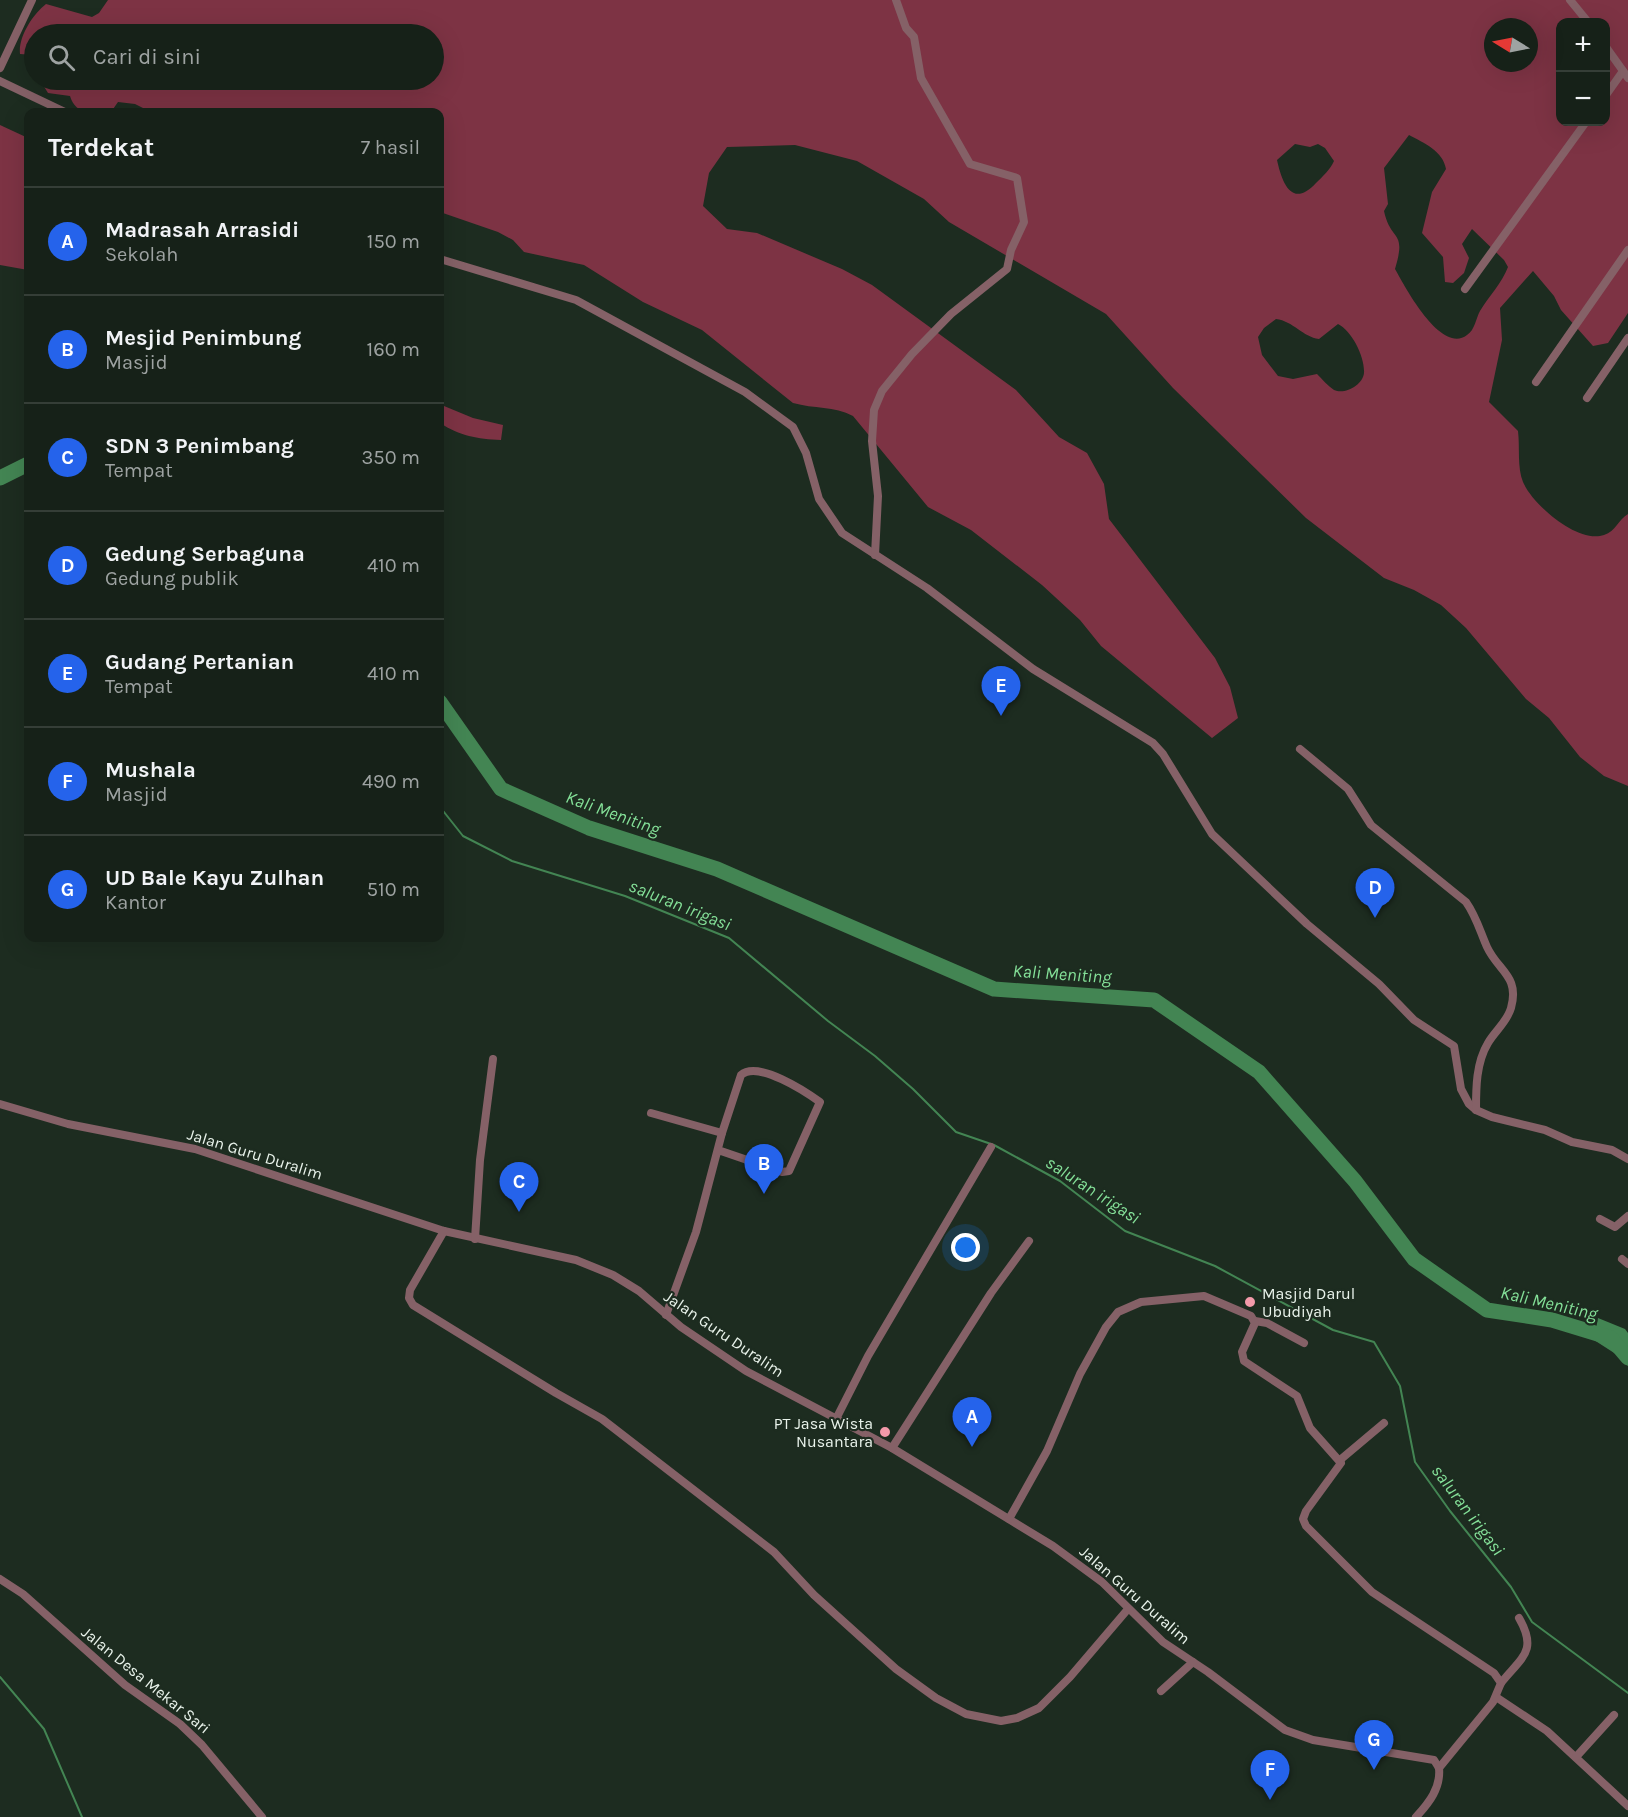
<!DOCTYPE html>
<html lang="id">
<meta charset="utf-8">
<style>
:root{--surface:#162118;--page:#1f2921;--text:#f1f3f6;--muted:#9ea3a2;--line:#353e37;--accent:#2563eb}
body{margin:0;font-family:Karla,sans-serif;background:var(--page);color:var(--text)}
.controls{position:absolute;right:18px;top:18px;display:grid;overflow:hidden;border-radius:12px;box-shadow:0 6px 24px #0002}
.controls button{width:54px;height:54px;display:grid;place-items:center;padding:0;border:0;border-bottom:2px solid var(--line);background:var(--surface);color:var(--text);font:30px sans-serif}
.compass{position:absolute;left:1484px;top:18px;width:54px;height:54px;border-radius:50%;background:var(--surface);box-shadow:0 6px 24px #0002;rotate:280deg}
.you{position:absolute;left:966px;top:1248px;width:21px;height:21px;margin:-15px;border:4px solid #fff;border-radius:50%;background:#1a73e8;box-shadow:0 0 0 9px #1a73e833}
.badge{display:grid;place-items:center;width:39px;height:39px;border-radius:50%;background:var(--accent);color:#fff;font-size:20px;font-weight:700}
.pin{position:absolute;translate:-50% -50px;filter:drop-shadow(0 2px 3px #0008)}
.pin::after{content:'';position:absolute;top:32px;width:21px;height:18px;background:inherit;clip-path:polygon(0 0,100% 0,50% 100%)}
.list{margin:0;padding:0;list-style:none}
h2{display:flex;justify-content:space-between;align-items:center;height:78px;margin:0;padding:0 24px;font-size:26px}
h2 small{font-size:20px;font-weight:400;color:var(--muted)}
.list li{display:grid;grid-template-columns:39px 1fr auto;gap:18px;align-items:center;box-sizing:border-box;height:108px;padding:0 24px;border-top:2px solid var(--line)}
.list b{display:block;font-size:22px;white-space:nowrap}
.list p{margin:0;font-size:20px;white-space:nowrap;color:var(--muted)}
.list em{font-size:20px;font-style:normal;color:var(--muted)}
.icon{flex:none;width:33px;height:33px;fill:none;stroke:currentColor;stroke-width:2;stroke-linecap:round;stroke-linejoin:round}
.map{position:relative;flex:none;width:1628px;height:1817px;overflow:hidden}
.search{position:absolute;background:var(--surface);box-shadow:0 6px 24px #0002;left:24px;top:24px;width:420px;height:66px;display:flex;align-items:center;gap:15px;box-sizing:border-box;padding:0 21px;border-radius:33px;color:var(--muted);font-size:22px}
.panel{position:absolute;background:var(--surface);box-shadow:0 6px 24px #0002;left:24px;top:108px;width:420px;height:834px;border-radius:12px}
.map>svg:first-child{display:block}
</style>
<div class="map">
<svg width="1628" height="1817" viewBox="0 0 1628 1817">
<rect width="100%" height="100%" fill="#1d2c20"/>
<g fill="#7d3344" fill-rule="evenodd">
<path d="M108,0H1628V313L1608,343L1593,346L1561,310L1554,296L1533,271L1500,308L1502,340L1489,402L1518,431C1520,447 1517,467 1523,482C1533,505 1578,544 1604,535C1616,531 1618,520 1628,514V786L1604,776L1580,757L1549,718L1526,699L1466,628L1441,605L1414,590L1384,578L1306,518L1173,388L1106,314L949,222L924,199L857,161L795,145L727,147L709,173L703,206L727,229L757,233L842,269L872,285L1016,390L1059,437L1087,453L1104,484L1109,519L1215,658L1230,687L1238,718L1212,738L1101,646L1080,620L1042,585L971,530L928,507L853,416C834,406 814,409 793,403L702,330L643,302L584,265L524,252L513,240L498,232L440,212V112H151L135,104L118,102L111,112C93,112 76,116 70,96L48,93L40,80H434V34H34V55L20,54C18,37 33,14 46,4L92,17L99,13ZM1560,22H1606V122H1560ZM1493,27H1529V63H1493ZM1409,135C1424,143 1443,151 1446,169L1432,192L1422,233L1443,257L1445,282L1453,283L1464,273L1469,258L1462,244L1472,229L1504,260L1508,267C1502,283 1489,296 1480,311C1476,318 1475,330 1467,335C1441,355 1405,287 1395,269C1407,229 1391,243 1384,211L1388,204L1384,168ZM1295,144L1310,147L1318,144L1325,148L1334,161C1330,170 1323,176 1316,183C1292,209 1282,183 1277,160ZM1276,319C1293,321 1303,337 1319,339L1338,324C1352,331 1365,357 1364,373C1363,385 1345,395 1334,390C1328,386 1322,379 1317,374L1293,379L1278,376L1262,355L1258,337L1264,328Z"/>
<path d="M0,125L28,138V270L0,265Z"/>
<path d="M440,382L444,406L473,418L503,425L501,440C477,439 460,436 440,423Z"/>
</g>
<path fill="#438553" d="M1598,1318L1625,1329L1628,1333V1366L1622,1358L1594,1340Z"/>
<g fill="none" stroke-linecap="round" stroke-linejoin="round">
<g stroke="#438553" stroke-width="2">
<path d="M440,807L463,836L512,861L625,896L729,938L828,1021L875,1056L913,1089L956,1132L994,1145L1060,1181L1125,1231L1215,1266L1333,1330L1374,1342L1400,1386L1415,1462L1450,1511L1511,1587L1532,1622L1628,1693"/>
<path d="M0,1677L44,1729L82,1817"/>
</g>
<g stroke="#438553" stroke-width="15">
<path d="M0,478L28,464"/>
<path d="M440,702L501,789L589,828L717,869L994,989L1154,1000L1259,1072L1355,1181L1414,1259L1487,1310L1552,1320L1611,1338L1628,1358"/>
</g>
<g stroke="#856167" stroke-width="8">
<path d="M1570,0L1588,22"/>
<path d="M1606,47L1628,78"/>
<path d="M0,68L32,0"/>
<path d="M0,81L65,112"/>
<path d="M1606,95L1623,71"/>
<path d="M440,259L576,300L745,392L793,427L806,453L819,499L842,533L927,588L1033,669L1153,743L1163,754L1212,834L1307,924L1379,984L1414,1020L1454,1046L1461,1089L1469,1104L1476,1110L1492,1117L1545,1130L1572,1142L1612,1150L1628,1159"/>
<path d="M1465,289L1586,122"/>
<path d="M1536,382L1628,250"/>
<path d="M1587,398L1628,338"/>
<path d="M875,555L878,496L872,441L874,410L882,391L912,354L951,314L1007,269L1011,250L1024,222L1017,178L970,164L921,78L914,37L906,28L896,0"/>
<path d="M1300,749L1348,789L1371,825L1466,902C1476,916 1480,931 1487,947C1498,971 1520,976 1511,1008C1507,1022 1495,1031 1488,1043C1476,1063 1476,1088 1476,1110"/>
<path d="M0,1104L68,1124L195,1149L444,1231L576,1260L613,1275L639,1291L681,1327L746,1371L892,1448L1053,1546L1102,1582L1163,1642L1208,1672L1285,1730L1313,1740L1434,1760L1439,1768C1441,1788 1429,1803 1416,1817"/>
<path d="M651,1113L722,1133"/>
<path d="M1600,1219L1615,1227L1628,1216"/>
<path d="M444,1231L410,1290L409,1298L413,1305L556,1393L602,1419L774,1552L814,1595L896,1669L936,1698L966,1714L1001,1721L1017,1718L1039,1708L1070,1677L1128,1609"/>
<path d="M475,1239L480,1160L493,1059"/>
<path d="M1622,1259L1628,1264"/>
<path d="M666,1315L696,1232L722,1133L741,1075C758,1060 806,1092 820,1102L789,1171L782,1172L718,1150"/>
<path d="M1255,1321L1267,1323L1304,1343"/>
<path d="M836,1419L868,1356L991,1147"/>
<path d="M892,1448L991,1293L1029,1241"/>
<path d="M1340,1460L1384,1423"/>
<path d="M1009,1519L1047,1451L1080,1374L1106,1327L1118,1312L1141,1302L1204,1296L1251,1316L1255,1323L1242,1352L1244,1361L1297,1396L1310,1428L1341,1463L1306,1511L1303,1519L1306,1526L1372,1592L1494,1673L1501,1683L1493,1702L1439,1768"/>
<path d="M0,1579L23,1594L125,1685L180,1724L202,1745L262,1817"/>
<path d="M1501,1683C1522,1657 1538,1651 1519,1618"/>
<path d="M1161,1691L1193,1662"/>
<path d="M1496,1697L1547,1731L1628,1806"/>
<path d="M1576,1757L1614,1715"/>
</g>
</g>
<g fill="#f39aaa" stroke="#1d2c20" stroke-width="2">
<circle cx="1250" cy="1302" r="6"/>
<circle cx="885" cy="1432" r="6"/>
</g>
<g text-anchor="middle" dominant-baseline="central" stroke-width="4.5" stroke-linejoin="round" paint-order="stroke">
<g font-size="16" fill="#e9f3eb" stroke="#1d2c20">
<text transform="translate(255 1154) rotate(17)">Jalan Guru Duralim</text>
<text transform="translate(724 1334) rotate(34)">Jalan Guru Duralim</text>
<text transform="translate(1135 1595) rotate(41)">Jalan Guru Duralim</text>
<text transform="translate(146 1680) rotate(39)">Jalan Desa Mekar Sari</text>
</g>
<g font-size="16" fill="#e9f3eb" stroke="#1d2c20" text-anchor="start">
<text x="1262" y="1293">Masjid Darul<tspan x="1262" dy="18">Ubudiyah</tspan></text>
<text x="873" y="1423" text-anchor="end">PT Jasa Wista<tspan x="873" dy="18">Nusantara</tspan></text>
</g>
<g font-size="18" font-style="italic" fill="#84e098" stroke="#1d2c20">
<text transform="translate(613 813) rotate(20)">Kali Meniting</text>
<text transform="translate(680 905) rotate(22)">saluran irigasi</text>
<text transform="translate(1062 974) rotate(4)">Kali Meniting</text>
<text transform="translate(1093 1190) rotate(33)">saluran irigasi</text>
<text transform="translate(1549 1303) rotate(13)">Kali Meniting</text>
<text transform="translate(1468 1510) rotate(53)">saluran irigasi</text>
</g>
</g>
</svg>
<div class="controls">
<button>+</button>
<button>−</button>
</div>
<svg class="compass" viewBox="-18 -18 36 36"><path d="M0-13l5 13h-10z" fill="#e53935"/><path d="M0 13l5-13h-10z" fill="#9ea3a2"/></svg>
<div class="you"></div>
<div class="pin badge" style="left:972px;top:1447px">A</div>
<div class="pin badge" style="left:764px;top:1194px">B</div>
<div class="pin badge" style="left:519px;top:1212px">C</div>
<div class="pin badge" style="left:1375px;top:918px">D</div>
<div class="pin badge" style="left:1001px;top:716px">E</div>
<div class="pin badge" style="left:1270px;top:1800px">F</div>
<div class="pin badge" style="left:1374px;top:1770px">G</div>
<div class="search"><svg class="icon" aria-label="search" viewBox="0 0 24 24"><circle cx="10" cy="10" r="6"/><path d="M15 15l6 6"/></svg>Cari di sini</div>
<section class="panel">
<h2>Terdekat<small>7 hasil</small></h2>
<ul class="list">
<li><span class="badge">A</span><div><b>Madrasah Arrasidi</b><p>Sekolah</p></div><em>150 m</em></li>
<li><span class="badge">B</span><div><b>Mesjid Penimbung</b><p>Masjid</p></div><em>160 m</em></li>
<li><span class="badge">C</span><div><b>SDN 3 Penimbang</b><p>Tempat</p></div><em>350 m</em></li>
<li><span class="badge">D</span><div><b>Gedung Serbaguna</b><p>Gedung publik</p></div><em>410 m</em></li>
<li><span class="badge">E</span><div><b>Gudang Pertanian</b><p>Tempat</p></div><em>410 m</em></li>
<li><span class="badge">F</span><div><b>Mushala</b><p>Masjid</p></div><em>490 m</em></li>
<li><span class="badge">G</span><div><b>UD Bale Kayu Zulhan</b><p>Kantor</p></div><em>510 m</em></li>
</ul>
</section>
</div>
